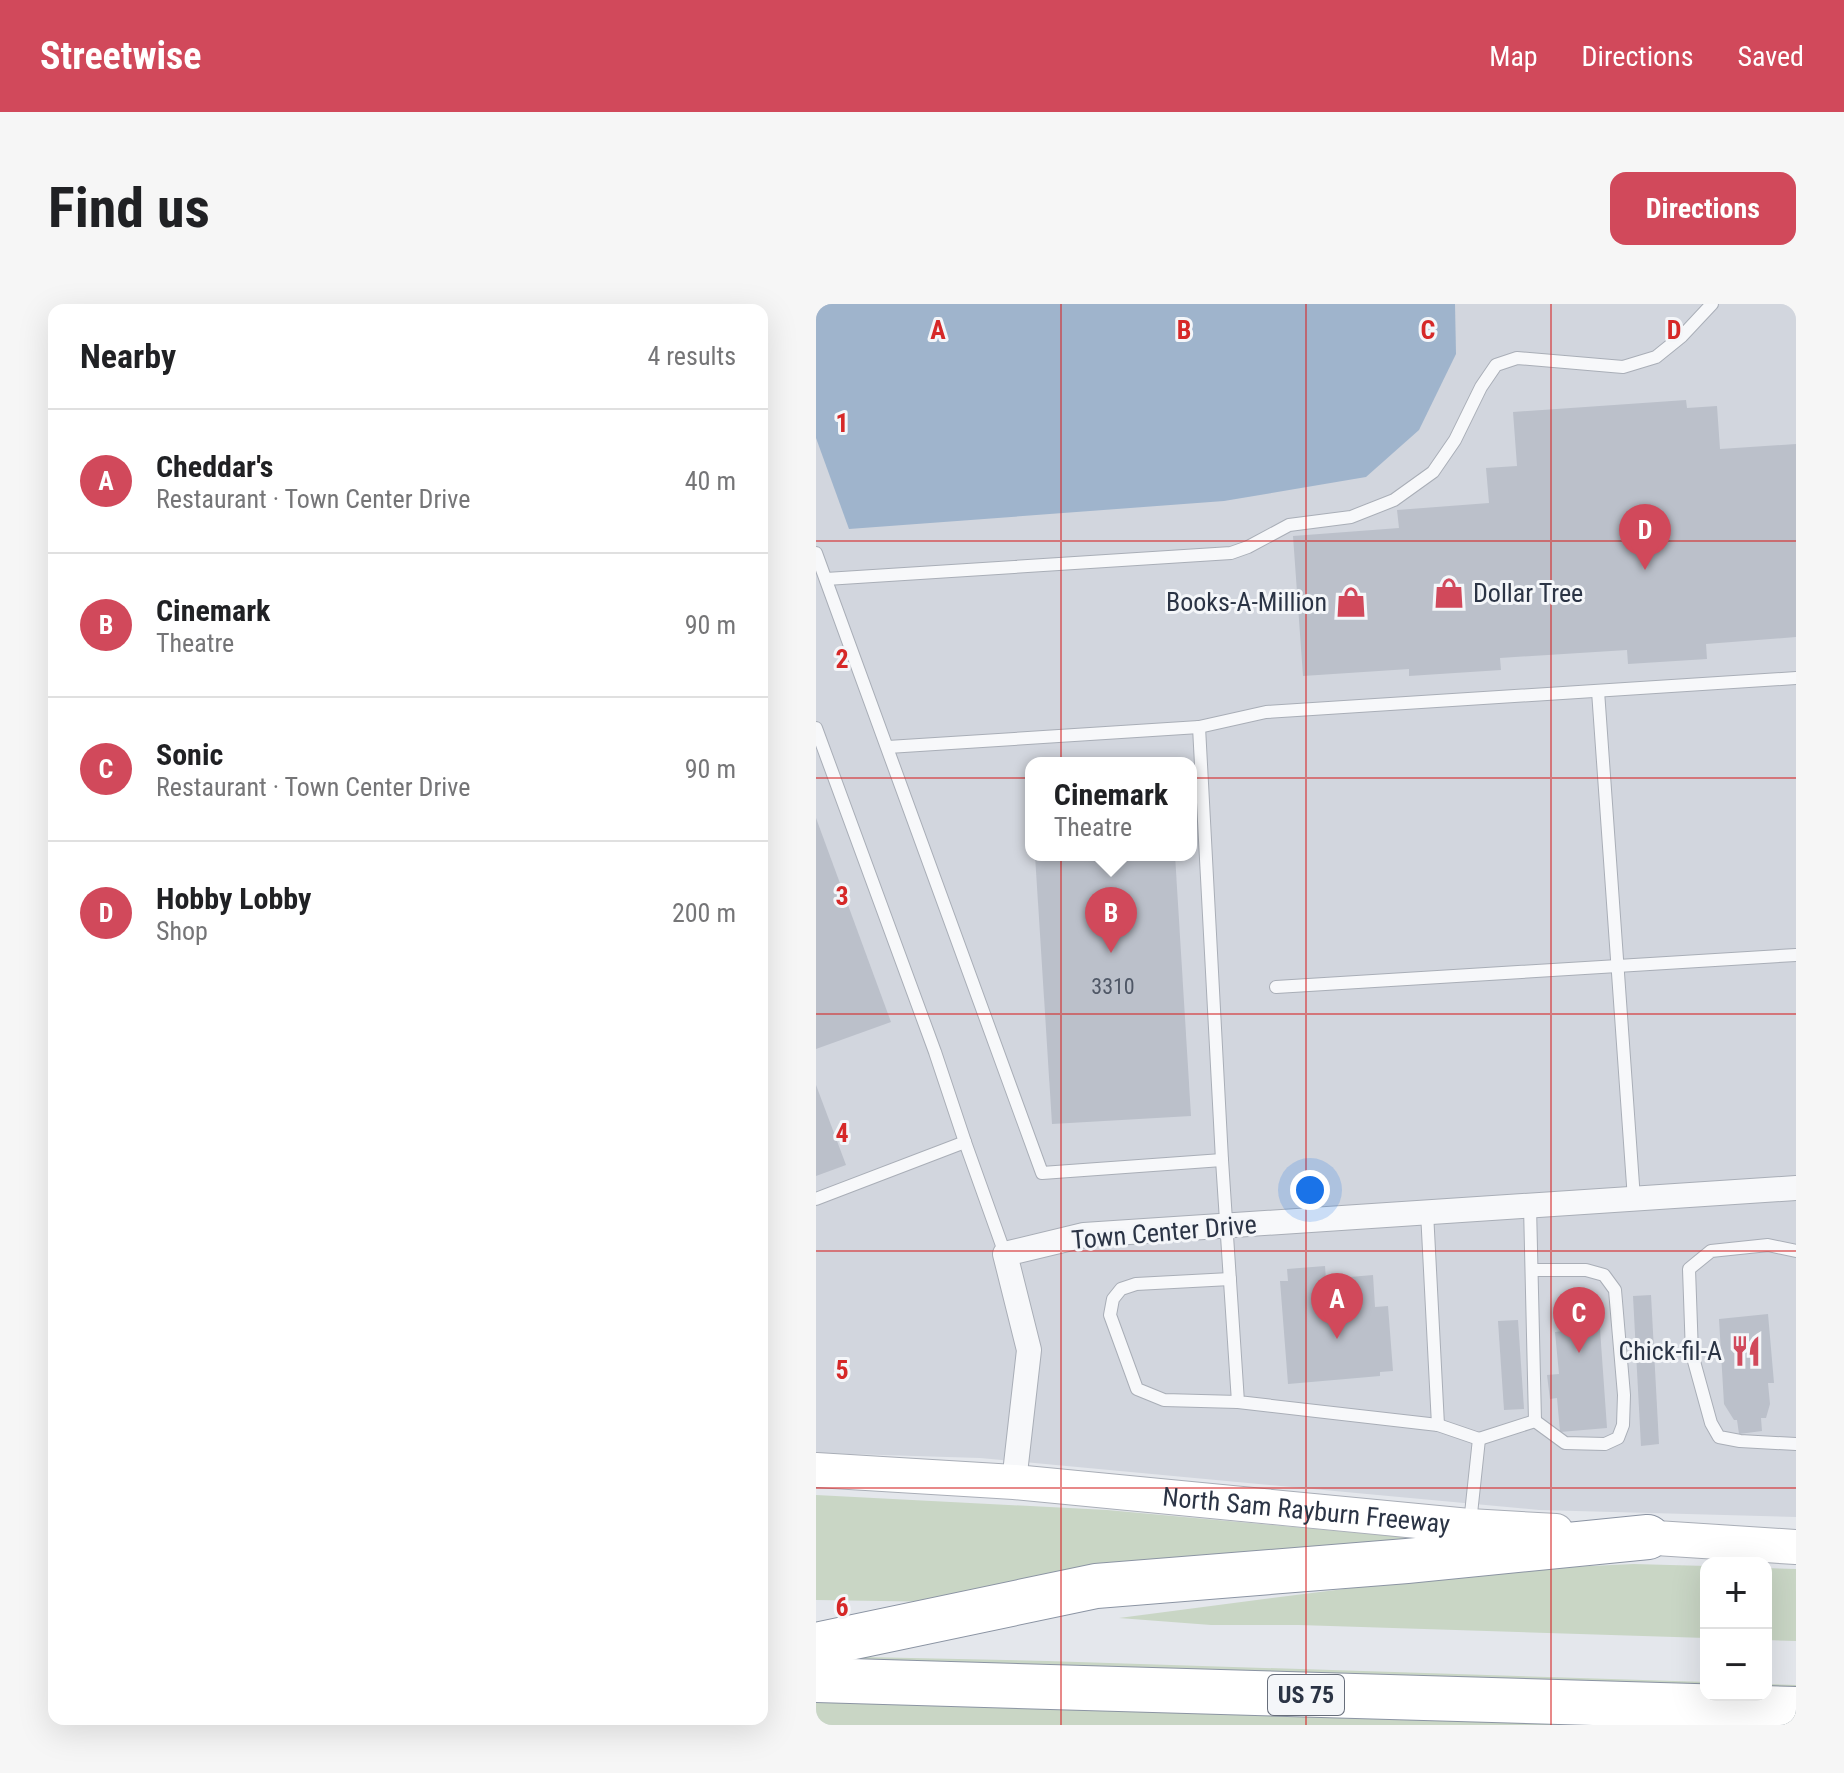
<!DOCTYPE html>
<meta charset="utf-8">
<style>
:root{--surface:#fff;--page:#f6f6f6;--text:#202124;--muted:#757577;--line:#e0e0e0;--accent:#d1495b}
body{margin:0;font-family:"Roboto Condensed",sans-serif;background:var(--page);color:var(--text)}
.controls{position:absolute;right:24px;bottom:24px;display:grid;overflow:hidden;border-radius:16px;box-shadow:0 8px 32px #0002}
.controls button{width:72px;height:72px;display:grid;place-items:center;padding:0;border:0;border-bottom:2px solid var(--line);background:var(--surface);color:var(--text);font:40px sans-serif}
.you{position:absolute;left:494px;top:886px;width:28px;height:28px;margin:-20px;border:6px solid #fff;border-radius:50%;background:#1a73e8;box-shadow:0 0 0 12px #1a73e833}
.badge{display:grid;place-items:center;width:52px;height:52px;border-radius:50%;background:var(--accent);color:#fff;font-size:26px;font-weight:700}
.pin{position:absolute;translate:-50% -66px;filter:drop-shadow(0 2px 4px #0008)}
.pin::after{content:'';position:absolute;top:42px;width:28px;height:24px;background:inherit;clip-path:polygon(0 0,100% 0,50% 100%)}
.popup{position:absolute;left:209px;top:453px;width:172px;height:104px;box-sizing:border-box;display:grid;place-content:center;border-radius:16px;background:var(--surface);filter:drop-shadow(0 2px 6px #0005);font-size:26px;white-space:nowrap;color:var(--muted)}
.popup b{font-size:30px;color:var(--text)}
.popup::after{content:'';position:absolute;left:50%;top:100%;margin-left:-16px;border:16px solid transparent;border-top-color:var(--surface)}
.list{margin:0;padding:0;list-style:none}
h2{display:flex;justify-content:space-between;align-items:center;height:104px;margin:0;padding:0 32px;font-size:34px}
h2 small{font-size:26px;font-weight:400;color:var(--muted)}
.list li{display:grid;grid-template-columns:52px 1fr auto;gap:24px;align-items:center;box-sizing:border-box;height:144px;padding:0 32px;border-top:2px solid var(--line)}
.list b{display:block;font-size:30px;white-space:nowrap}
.list p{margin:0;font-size:26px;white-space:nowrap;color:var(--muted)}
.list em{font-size:26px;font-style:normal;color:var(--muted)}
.map{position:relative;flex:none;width:980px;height:1421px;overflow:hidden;border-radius:16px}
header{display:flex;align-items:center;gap:48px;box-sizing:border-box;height:112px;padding:0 40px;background:var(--accent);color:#fff}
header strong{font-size:38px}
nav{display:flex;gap:44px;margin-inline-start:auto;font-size:28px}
.intro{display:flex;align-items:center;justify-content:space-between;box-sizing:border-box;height:192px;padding:0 48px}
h1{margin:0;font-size:56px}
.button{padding:20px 36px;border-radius:16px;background:var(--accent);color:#fff;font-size:28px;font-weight:700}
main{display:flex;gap:48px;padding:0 48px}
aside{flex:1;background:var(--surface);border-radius:16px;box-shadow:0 8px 32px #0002}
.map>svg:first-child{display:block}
</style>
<header>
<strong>Streetwise</strong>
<nav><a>Map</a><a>Directions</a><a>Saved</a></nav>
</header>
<div class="intro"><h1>Find us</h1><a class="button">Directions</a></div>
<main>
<aside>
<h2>Nearby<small>4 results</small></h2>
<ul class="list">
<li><span class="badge">A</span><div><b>Cheddar's</b><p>Restaurant · Town Center Drive</p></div><em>40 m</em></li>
<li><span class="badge">B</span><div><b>Cinemark</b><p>Theatre</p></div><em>90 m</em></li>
<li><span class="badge">C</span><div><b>Sonic</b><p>Restaurant · Town Center Drive</p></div><em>90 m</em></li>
<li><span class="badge">D</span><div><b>Hobby Lobby</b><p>Shop</p></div><em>200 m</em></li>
</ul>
</aside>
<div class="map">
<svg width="980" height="1421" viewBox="0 0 980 1421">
<rect width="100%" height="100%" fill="#e4e7ec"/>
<path fill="#d2d6de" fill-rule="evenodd" d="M0,0H980V1213L723,1206L164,1154L0,1149ZM215,459H375V551H215Z"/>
<g fill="#c9d6c5">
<path d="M0,1191L291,1206L653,1239L131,1298L0,1296Z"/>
<path d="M818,1260L890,1262V1334L483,1321H395L303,1314C475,1292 646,1266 818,1260Z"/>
<path d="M950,1264L980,1265V1337L950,1336Z"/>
<path d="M0,1352L231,1357L890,1378V1391H950V1380L980,1381V1421H0Z"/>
</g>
<path fill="#9fb4cc" d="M0,0H639L640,50L603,126L550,173L408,197L33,225L0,134Z"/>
<g fill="#bbc0ca">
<path d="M870,96L871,104L901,102L904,145L980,140V333L890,340L891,355L812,360L811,346L684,354L685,366L593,372V365L487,372L477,232L583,224L581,206L673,199L670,164L701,162L697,108Z"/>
<path d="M0,514L75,718L0,745Z"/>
<path d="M219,551H359L375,812L236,820Z"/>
<path d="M0,781L30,861L0,872Z"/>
<path d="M509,962L510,975L557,971L559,1003L572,1002L577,1067L564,1068V1072L472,1080L464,977H472L471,965Z"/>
<path d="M835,991L843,1140L825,1142L817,992Z"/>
<path d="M952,1010L958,1079H952L954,1100L950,1114H945L946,1127L923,1130L921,1116H918L908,1100L903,1015Z"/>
<path d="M783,1011L791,1124L744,1128L741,1094L734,1095L731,1071L743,1070L739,1028L765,1025V1012Z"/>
<path d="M702,1016L708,1105L688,1106L682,1017Z"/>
</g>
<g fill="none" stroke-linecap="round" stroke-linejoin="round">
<defs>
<g id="service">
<path d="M0,249L226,869L406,856"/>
<path d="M10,275L415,249L432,243L473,221L535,213L578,196L617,168L639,136L665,83L680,61L701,54L807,63L840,53L866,32L896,0"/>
<path d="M782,387L818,895"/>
<path d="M383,423L406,856L422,1098L622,1121L663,1135L654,1219"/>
<path d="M0,424L119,748L149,838"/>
<path d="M72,443L383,423L450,408L980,374"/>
<path d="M460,683L980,651"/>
<path d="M0,895L149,838L189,950"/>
<path d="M611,908L622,1121"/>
<path d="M980,947L952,941L895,947L873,965L876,1050L895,1119L903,1133L924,1137L980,1140"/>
<path d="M716,966H770L788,971L799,986L808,1091L807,1121L802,1134L789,1140L749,1139L719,1117"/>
<path d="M414,975L320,980L305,985L297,995L294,1011L321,1085L348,1096L422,1098"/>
<path d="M663,1135L719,1117L714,902"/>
</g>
<path id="minor" d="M198,1178L213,1046L189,950L268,931L980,884"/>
<g id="secondary">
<path id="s1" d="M0,1166L198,1178L653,1222L740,1227"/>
<path d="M809,1232L980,1243"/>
</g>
<g id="motorway">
<path d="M0,1341L280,1282L591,1257L832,1233"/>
<path d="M0,1376L980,1405"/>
</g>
</defs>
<use href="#service" stroke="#a9aeb7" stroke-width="14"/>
<use href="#minor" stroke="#a9aeb7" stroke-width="26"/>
<use href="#secondary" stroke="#a9aeb7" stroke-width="36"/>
<use href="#motorway" stroke="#8b94a3" stroke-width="46"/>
<use href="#service" stroke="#f7f8fa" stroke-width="12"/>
<use href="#minor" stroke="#f7f8fa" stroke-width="24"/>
<use href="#secondary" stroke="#fff" stroke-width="34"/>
<use href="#motorway" stroke="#fff" stroke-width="44"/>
</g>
<path fill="none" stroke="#d62828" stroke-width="2" stroke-opacity="0.55" d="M245,0V1421M490,0V1421M735,0V1421M0,237H980M0,474H980M0,710H980M0,947H980M0,1184H980"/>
<defs>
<symbol id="shop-bare" viewBox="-9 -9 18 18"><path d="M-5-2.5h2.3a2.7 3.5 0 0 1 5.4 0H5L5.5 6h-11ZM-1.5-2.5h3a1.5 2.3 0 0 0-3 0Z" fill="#d1495b" stroke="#f4f6f9" stroke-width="2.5" paint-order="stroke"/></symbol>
<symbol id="restaurant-bare" viewBox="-9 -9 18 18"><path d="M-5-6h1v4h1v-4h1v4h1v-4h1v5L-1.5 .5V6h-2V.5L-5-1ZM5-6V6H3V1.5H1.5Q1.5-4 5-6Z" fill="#d1495b" stroke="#f4f6f9" stroke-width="2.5" paint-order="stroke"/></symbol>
</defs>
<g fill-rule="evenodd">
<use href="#shop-bare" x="611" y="267" width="44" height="44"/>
<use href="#shop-bare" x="513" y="276" width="44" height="44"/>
<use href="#restaurant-bare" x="908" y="1025" width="44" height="44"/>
</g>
<g text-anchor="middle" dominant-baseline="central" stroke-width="6" stroke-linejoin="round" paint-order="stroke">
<g font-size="22" fill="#4f5766">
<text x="297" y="682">3310</text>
</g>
<rect fill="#f4f6f9" stroke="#676e7b" stroke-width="2" x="452" y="1371" width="76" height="40" rx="6"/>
<g font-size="24" font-weight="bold" fill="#2b3445">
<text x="490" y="1391">US 75</text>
</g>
<g font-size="26" fill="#2b3445" stroke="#f4f6f9" text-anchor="end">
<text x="657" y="289" text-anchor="start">Dollar Tree</text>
<text x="511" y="298">Books-A-Million</text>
<text x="906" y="1047">Chick-fil-A</text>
</g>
<g font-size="26" fill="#2b3445" stroke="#f4f6f9">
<text transform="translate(348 928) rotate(-5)">Town Center Drive</text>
<text stroke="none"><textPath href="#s1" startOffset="492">North Sam Rayburn Freeway</textPath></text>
</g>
</g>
<g font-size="26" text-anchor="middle" font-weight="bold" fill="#d62828" stroke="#f4f6f9" stroke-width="6" stroke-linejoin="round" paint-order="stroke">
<text x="122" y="35">A</text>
<text x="368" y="35">B</text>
<text x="612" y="35">C</text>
<text x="858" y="35">D</text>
<text x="26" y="128">1</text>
<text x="26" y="364">2</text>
<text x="26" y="601">3</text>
<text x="26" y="838">4</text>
<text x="26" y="1075">5</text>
<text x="26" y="1312">6</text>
</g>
</svg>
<div class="controls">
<button>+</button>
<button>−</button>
</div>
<div class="you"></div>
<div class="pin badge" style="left:521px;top:1035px">A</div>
<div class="pin badge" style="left:295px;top:649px">B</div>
<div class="popup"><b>Cinemark</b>Theatre</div>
<div class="pin badge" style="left:763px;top:1049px">C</div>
<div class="pin badge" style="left:829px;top:266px">D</div>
</div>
</main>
